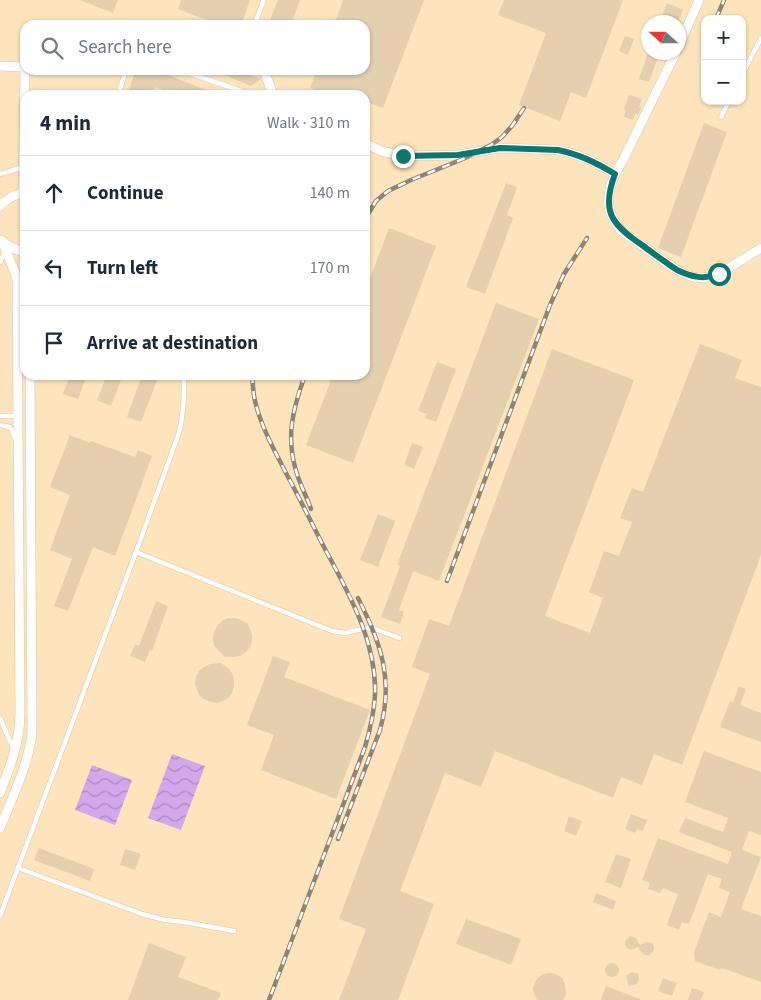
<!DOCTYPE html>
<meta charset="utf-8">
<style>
:root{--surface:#fff;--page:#f2f2f3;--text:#1f2937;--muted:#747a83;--line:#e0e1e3}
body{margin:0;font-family:"Source Sans 3",sans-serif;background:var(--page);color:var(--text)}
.controls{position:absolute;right:15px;top:15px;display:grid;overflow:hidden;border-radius:10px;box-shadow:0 1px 4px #0004}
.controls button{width:45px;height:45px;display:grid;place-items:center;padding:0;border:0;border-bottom:1px solid var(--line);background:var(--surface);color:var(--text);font:25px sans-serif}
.compass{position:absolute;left:641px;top:15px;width:45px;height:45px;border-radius:50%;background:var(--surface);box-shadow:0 1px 4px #0004;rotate:291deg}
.stop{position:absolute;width:15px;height:15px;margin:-11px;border:4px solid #0f766e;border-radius:50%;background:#fff}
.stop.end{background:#0f766e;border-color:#fff;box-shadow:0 1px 5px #0008}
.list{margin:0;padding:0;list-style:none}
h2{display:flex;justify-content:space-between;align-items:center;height:65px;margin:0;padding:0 20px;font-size:21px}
h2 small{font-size:16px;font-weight:400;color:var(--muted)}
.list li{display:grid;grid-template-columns:32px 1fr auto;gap:15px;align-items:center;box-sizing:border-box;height:75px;padding:0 20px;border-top:1px solid var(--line)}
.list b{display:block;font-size:19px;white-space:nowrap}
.list em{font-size:16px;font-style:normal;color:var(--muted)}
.icon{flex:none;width:28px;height:28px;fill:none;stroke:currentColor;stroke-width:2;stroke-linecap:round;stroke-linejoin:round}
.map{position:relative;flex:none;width:761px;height:1000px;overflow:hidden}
.search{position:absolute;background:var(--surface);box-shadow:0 1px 4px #0004;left:20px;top:20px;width:350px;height:55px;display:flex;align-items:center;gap:12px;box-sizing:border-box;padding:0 18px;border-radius:15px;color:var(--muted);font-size:19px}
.panel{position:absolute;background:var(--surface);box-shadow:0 1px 4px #0004;left:20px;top:90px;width:350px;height:290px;border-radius:15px}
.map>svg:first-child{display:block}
</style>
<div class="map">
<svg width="761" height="1000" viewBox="0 0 761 1000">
<defs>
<pattern id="water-waves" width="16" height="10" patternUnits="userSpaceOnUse" patternTransform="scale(1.25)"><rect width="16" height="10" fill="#d0a8eb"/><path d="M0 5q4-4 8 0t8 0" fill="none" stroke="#a989be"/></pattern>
</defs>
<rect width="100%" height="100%" fill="#fcf0dc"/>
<path fill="#fee4bc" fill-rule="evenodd" d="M0,0H761V1000H0ZM705,19H742V101H705ZM648,22H678V52H648ZM25,25H365V70H25ZM25,95H365V375H25Z"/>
<g fill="url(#water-waves)">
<path d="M172,754L205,766L181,830L148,818Z"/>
<path d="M92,765L132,780L115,825L75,810Z"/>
</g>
<g fill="#e4cfae">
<path d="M80,0H118L113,13Z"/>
<path d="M181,0H250L241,25H220L178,9Z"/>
<path d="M278,0H300L291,25H268Z"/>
<path d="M343,0H424L383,108L365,101V95H329L310,88L317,70H365V25H334Z"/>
<path d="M504,0H623L586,98L571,92L560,121L519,105L546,33L498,15Z"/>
<path d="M667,3L683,10L678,22H660Z"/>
<path d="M625,36L634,39L628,55L619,51Z"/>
<path d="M648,52H660L649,82L639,79Z"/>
<path d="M136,70H155L219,95H176L155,87L152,95H127Z"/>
<path d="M212,70H236L261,79L251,86Z"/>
<path d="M629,95L642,99L639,107L641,108L638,115L635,114L633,120L624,117L626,110L624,109Z"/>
<path d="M704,123L727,132L681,257L658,248Z"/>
<path d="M506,183L517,187L507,215L513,218L485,294L466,287Z"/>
<path d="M389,228L436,246L353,463L306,445L333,375H365V292Z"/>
<path d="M496,303L539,319L439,581L413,571L399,610L404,612L400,624L381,617L400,566L397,565Z"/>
<path d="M700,344L742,360L735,378L761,387V555L682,765L654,754L642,785L621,777L613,798L495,751L481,787L445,773L400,891L434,904L398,1000H339L366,929L339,919L430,674L412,667L429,619L449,626L552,349L634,380L545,616L590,633L603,598L589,592L604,551L619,556L632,522L620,518L632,488L643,492Z"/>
<path d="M437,362L456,369L436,422L425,418L427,414L418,411Z"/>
<path d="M70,375H87L78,399L63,394Z"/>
<path d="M107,375H123L111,406L97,400Z"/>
<path d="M142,375H159L141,422L127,417Z"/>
<path d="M70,435L90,443L91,441L135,457L138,450L152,456L115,556L93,547L68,611L54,606L72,559L50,550L70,495L50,487Z"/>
<path d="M412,443L423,447L414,469L404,465Z"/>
<path d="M378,514L395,521L378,567L360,560Z"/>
<path d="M156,601L168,606L152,651L150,650L145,662L130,656L135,644L139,646Z"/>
<path d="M228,618H235L241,620L247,623L250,629L252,635V641L250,647L246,652L241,656L234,657H225L218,650L214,645L213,638L214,632L217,626L222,621Z"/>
<path d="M273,656L290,662L284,677L370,710L336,799L261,770L274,735L247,725Z"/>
<path d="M221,663L229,669L233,675L234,680V687L232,693L228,698L223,701L217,703L211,702L205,700L200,696L197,690L195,684L196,677L199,671L204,667L210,664Z"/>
<path d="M739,686L746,689L740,705L761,713V742L720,727L730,701L733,702Z"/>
<path d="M704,751L761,772V835L749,831L742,850L761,857L741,909L761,916V982L728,970L721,968L720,970L695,961L694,952L709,912L721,917L726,903L730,892L719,888L722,879L708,874L689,924L682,922L679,930L667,925L678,894L663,888L660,893L648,889L650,883L642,880L658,838L728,864L732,852L679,832L685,818L723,832L728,818L685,802Z"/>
<path d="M631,814L647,820L643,831L637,829L635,833L625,829Z"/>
<path d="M569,816L582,821L576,836L564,831Z"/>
<path d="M39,848L94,869L90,881L34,860Z"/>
<path d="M125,849L141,854L135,870L120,865Z"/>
<path d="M616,854L631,859L621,888L605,882Z"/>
<path d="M596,893L616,901L613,910L593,902Z"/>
<path d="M466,919L521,939L511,965L456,944Z"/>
<path d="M630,936L636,938L640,945L646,942L653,943L654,948L653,952L649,955H645L642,953L638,947L631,950L627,948L625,945V941Z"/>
<path d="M149,943L186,957L178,977L221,993L218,1000H128Z"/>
<circle cx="612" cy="970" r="7"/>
<path d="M632,972L638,974L639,980L637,984L629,986L626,976Z"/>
<path d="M547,973H552L558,975L562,978L565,983L566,994L563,1000H537L534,994L533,989L534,984L537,979L541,975Z"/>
<path d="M663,978L677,983L672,996L658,991Z"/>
<path d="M606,986L640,999V1000H601Z"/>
<path d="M692,988L704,992L701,1000H688Z"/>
</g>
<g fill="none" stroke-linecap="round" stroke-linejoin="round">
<defs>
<g id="service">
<path d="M254,25L264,0"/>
<path d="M180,70L253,95"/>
<path d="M742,75L761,38"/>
<path d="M118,95L126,70"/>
<path d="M721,117L729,101"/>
<path d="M0,174L23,167"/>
<path d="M0,262L5,251"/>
<path d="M17,304H25"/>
<path d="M0,416H18"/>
<path d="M0,425L10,427L16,440"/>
<path d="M136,552L332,631L345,633L367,628L378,630L399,638"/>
<path d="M0,718L13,748"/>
<path d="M18,868L142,914L165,920L184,922L234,931"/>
<path d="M0,916L136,552L179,433C184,411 184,397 184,375"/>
</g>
<g id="minor">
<path d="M678,48L699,0"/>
<path d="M676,52L623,160C614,175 605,192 610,211C612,217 615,223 619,228C627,236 637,242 647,249C661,259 676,272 693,277C702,279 711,277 719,274L761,248"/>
<path d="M0,66L25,67"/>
<path d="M264,70L273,95"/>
<path d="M365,143L381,151L403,156L458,155L500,148L558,150C579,154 597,163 615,174"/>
<path d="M23,193L25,70"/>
<path d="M0,206C7,198 14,194 25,193"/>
<path d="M1,240C8,247 15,250 25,252"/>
<path d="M0,793C10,767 20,742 20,713L17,279L14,270L2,241"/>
<path d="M0,828C12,798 30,762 32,730L30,375"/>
</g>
</defs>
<use href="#service" stroke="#dbc6a6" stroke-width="5.5"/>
<use href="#minor" stroke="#dbc6a6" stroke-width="10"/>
<use href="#service" stroke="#fff" stroke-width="4.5"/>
<use href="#minor" stroke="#fff" stroke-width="9"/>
<defs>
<g id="rail">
<path d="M716,19L724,0"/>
<path d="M704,51L705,50"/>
<path d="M365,219L376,201L388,191L411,180L463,159L491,145L502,137L512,126L524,108"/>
<path d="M252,375C253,384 253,393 255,401C261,427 275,451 287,475C300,499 312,524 325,549C349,594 377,642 375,695C374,713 370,730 365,747L269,1000"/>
<path d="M305,375C292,411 285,440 298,477C302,488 307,498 311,509"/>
<path d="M447,581L550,305L564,274L587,238"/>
<path d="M338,839L380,730C394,680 381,643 358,598"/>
</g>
</defs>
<use href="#rail" stroke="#8f8575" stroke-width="4.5"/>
<use href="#rail" stroke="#fff" stroke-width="2.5" stroke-dasharray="8" stroke-linecap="butt"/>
</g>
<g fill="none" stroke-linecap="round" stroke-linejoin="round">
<path stroke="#0f766e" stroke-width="6" d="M403,156L458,155L500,148L558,150C579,154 597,163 615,174C601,211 611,224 642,245C654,254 665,262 677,270C692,277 704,280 719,274"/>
</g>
</svg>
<div class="controls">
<button>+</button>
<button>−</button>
</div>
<svg class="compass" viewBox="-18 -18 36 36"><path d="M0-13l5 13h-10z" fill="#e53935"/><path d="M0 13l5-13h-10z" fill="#747a83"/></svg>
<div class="stop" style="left:719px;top:274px"></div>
<div class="stop end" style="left:403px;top:156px"></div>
<div class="search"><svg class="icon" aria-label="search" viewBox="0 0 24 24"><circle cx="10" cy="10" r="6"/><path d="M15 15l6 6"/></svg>Search here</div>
<section class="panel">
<h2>4 min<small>Walk · 310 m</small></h2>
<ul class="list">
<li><svg class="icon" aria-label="ahead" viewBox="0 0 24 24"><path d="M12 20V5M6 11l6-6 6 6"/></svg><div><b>Continue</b></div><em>140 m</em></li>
<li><svg class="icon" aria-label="left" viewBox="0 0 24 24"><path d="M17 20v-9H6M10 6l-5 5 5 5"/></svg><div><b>Turn left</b></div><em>170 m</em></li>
<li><svg class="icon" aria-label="arrive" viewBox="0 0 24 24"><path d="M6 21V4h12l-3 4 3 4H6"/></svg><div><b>Arrive at destination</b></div></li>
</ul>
</section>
</div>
